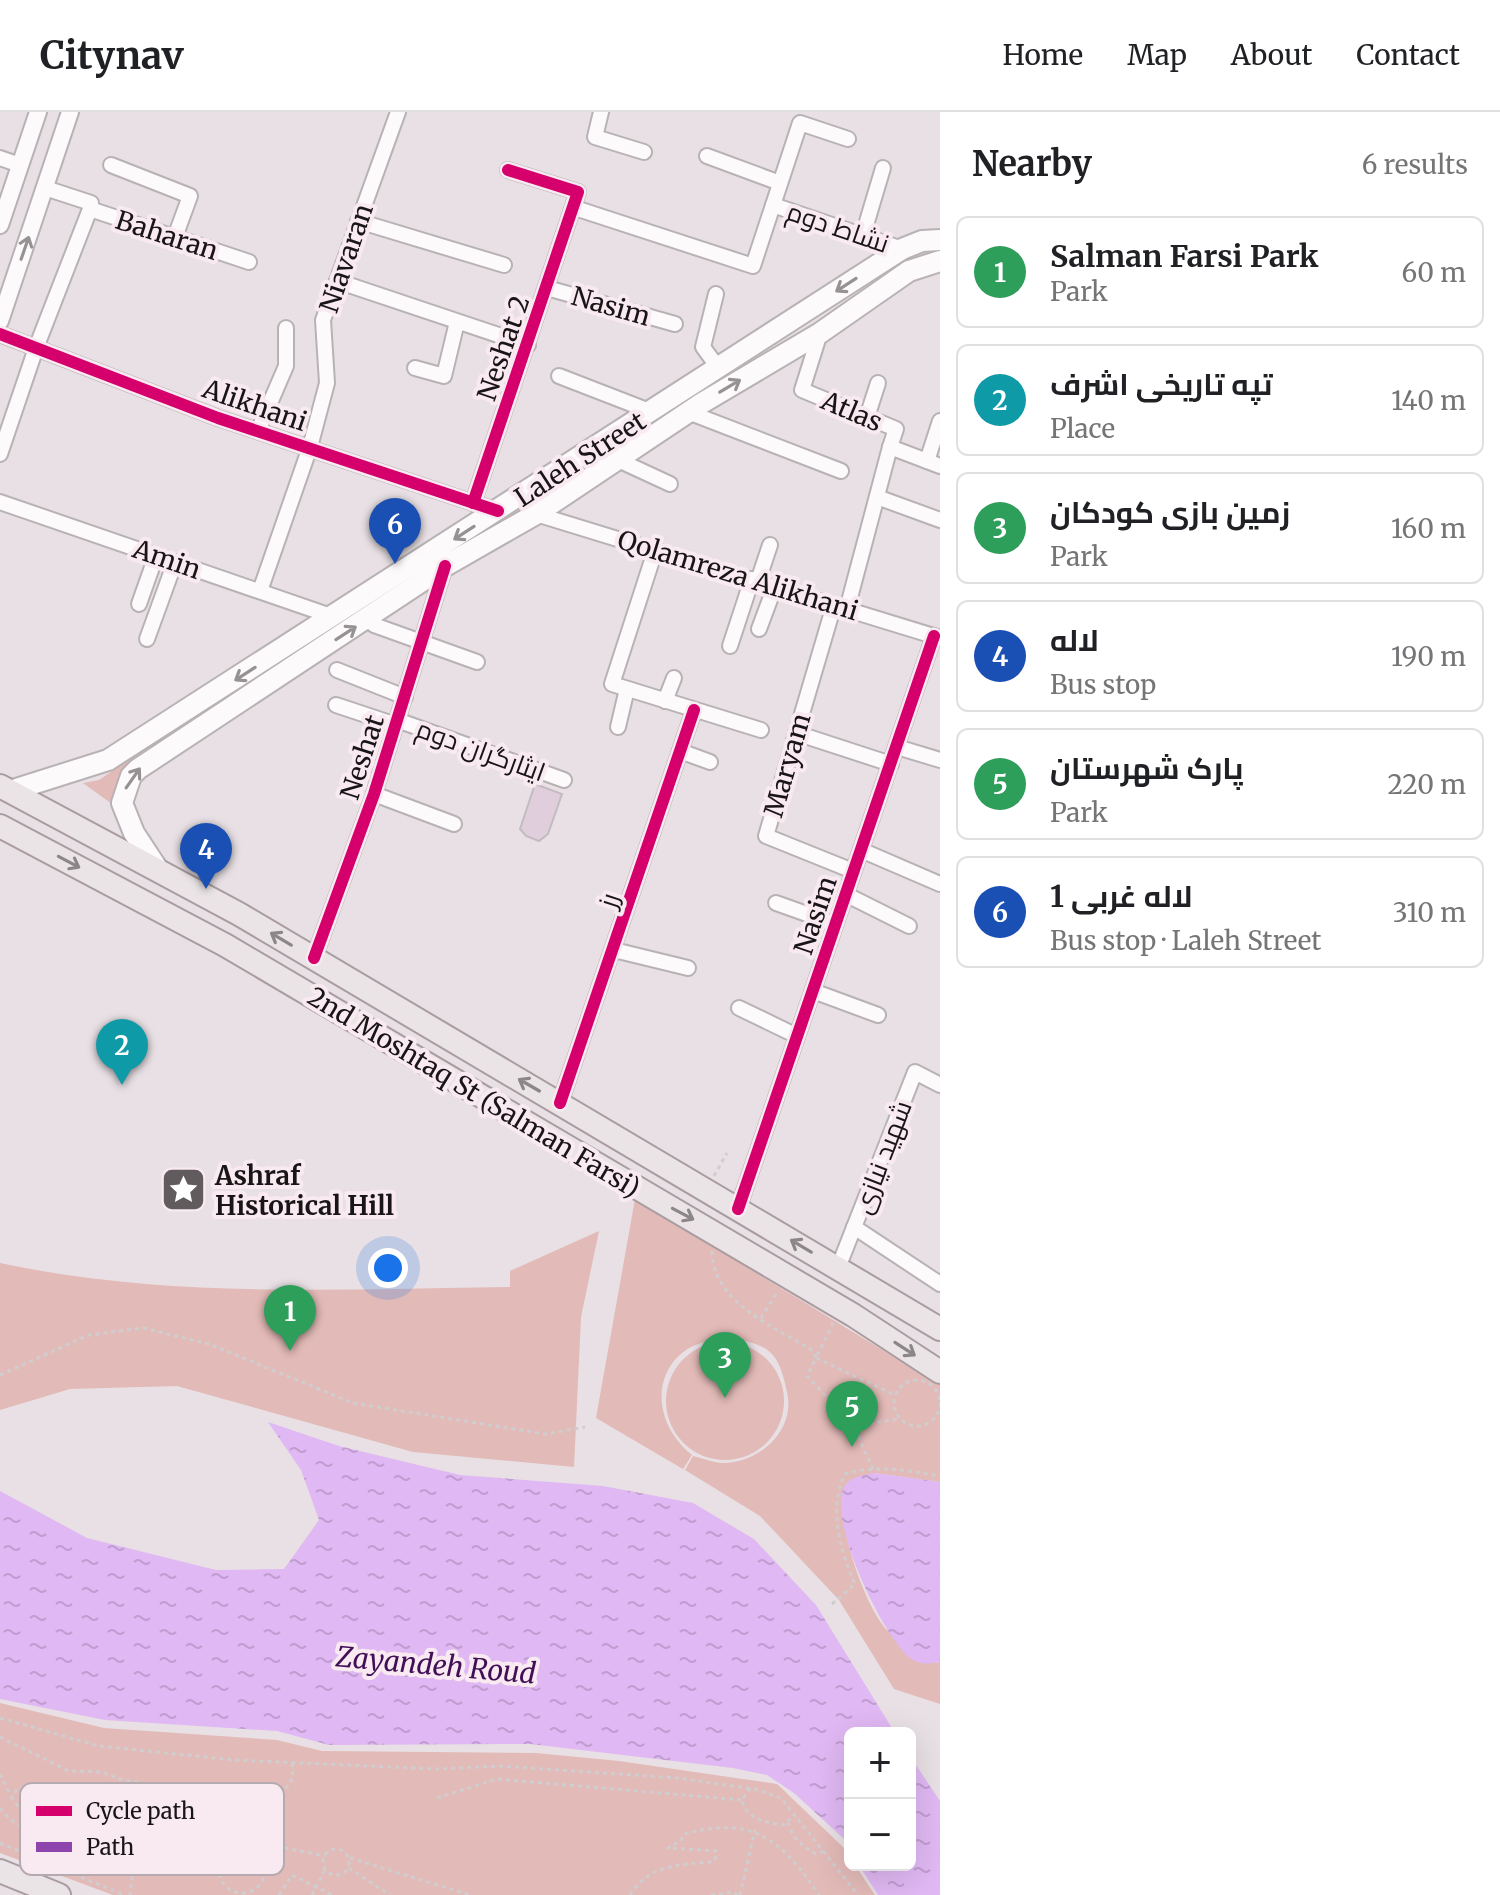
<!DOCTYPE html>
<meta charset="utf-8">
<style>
:root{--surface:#fff;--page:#f2f2f2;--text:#202124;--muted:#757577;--line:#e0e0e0;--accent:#615b5e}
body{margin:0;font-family:Merriweather,Cairo,serif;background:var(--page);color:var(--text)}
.controls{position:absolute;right:24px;bottom:24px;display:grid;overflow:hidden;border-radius:12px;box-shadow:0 8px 32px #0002}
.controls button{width:72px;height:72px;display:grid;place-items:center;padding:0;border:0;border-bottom:2px solid var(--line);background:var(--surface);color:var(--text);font:40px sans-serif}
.you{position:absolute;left:388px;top:1156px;width:28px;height:28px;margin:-20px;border:6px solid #fff;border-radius:50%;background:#1a73e8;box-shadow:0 0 0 12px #1a73e833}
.badge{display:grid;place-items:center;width:52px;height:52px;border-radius:50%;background:var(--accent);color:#fff;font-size:26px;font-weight:700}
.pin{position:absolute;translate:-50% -66px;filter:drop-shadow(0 2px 4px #0008)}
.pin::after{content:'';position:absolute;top:42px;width:28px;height:24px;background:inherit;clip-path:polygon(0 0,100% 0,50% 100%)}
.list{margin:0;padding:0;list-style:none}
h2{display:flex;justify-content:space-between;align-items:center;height:104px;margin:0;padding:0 32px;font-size:34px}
h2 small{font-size:26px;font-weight:400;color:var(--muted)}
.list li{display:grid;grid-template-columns:52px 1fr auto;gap:24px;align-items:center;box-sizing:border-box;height:112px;margin:0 16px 16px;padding:0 16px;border:2px solid var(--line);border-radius:12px}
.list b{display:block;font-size:30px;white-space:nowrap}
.list p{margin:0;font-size:26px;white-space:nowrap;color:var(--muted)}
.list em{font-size:26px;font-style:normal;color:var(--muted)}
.map{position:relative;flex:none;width:940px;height:1783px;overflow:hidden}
header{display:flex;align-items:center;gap:48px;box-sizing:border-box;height:112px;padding:0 40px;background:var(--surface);border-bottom:2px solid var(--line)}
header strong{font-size:38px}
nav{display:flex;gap:44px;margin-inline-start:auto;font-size:28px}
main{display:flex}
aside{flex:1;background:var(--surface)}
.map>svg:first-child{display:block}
</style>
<header>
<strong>Citynav</strong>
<nav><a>Home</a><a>Map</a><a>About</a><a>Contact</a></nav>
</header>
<main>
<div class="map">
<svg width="940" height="1783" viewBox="0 0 940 1783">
<defs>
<pattern id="water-ripples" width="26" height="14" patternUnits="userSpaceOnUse" patternTransform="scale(2)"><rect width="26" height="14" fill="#e0b8f3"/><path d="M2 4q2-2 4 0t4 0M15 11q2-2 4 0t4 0" fill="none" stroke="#c09dd0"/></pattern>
</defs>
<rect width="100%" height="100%" fill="#e8e0e4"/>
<g fill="#e2bab7">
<path d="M184,610L181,618L159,633L119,697L83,671L99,668Z"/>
<path d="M635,1087L940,1273V1370L875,1361L846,1372C832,1402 865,1497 888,1519C901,1532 920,1541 935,1551L940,1550V1592L894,1577L839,1488L760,1404L685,1358L693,1344C702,1346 714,1351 723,1351C760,1351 796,1318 787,1280C784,1267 781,1251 771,1241C763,1233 748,1229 737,1228C661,1219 636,1297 692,1343L683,1357L596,1306Z"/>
<path d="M599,1119L581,1205L574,1355L413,1340L177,1274L70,1277L0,1298V1151C168,1187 340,1177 510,1175V1159Z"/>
<circle cx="725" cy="1289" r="59"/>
<path d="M0,1591L104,1616L277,1628L322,1639L536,1641L619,1649L777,1672L843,1735L850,1753H855L875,1783H113L0,1741Z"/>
</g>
<g fill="url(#water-ripples)">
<path d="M268,1310L339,1334L460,1363L603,1374L693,1391L754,1427L816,1493L895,1621H850V1737L843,1726L794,1681L767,1663L733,1656L530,1632L329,1633L277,1619L105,1608L0,1587V1379L87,1426L216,1458L284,1457L319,1408L301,1358Z"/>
<path d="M875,1361L940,1370V1550C930,1552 919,1553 910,1546C883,1525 823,1401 846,1372C853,1364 865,1363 875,1361Z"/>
<path d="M910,1644L940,1689V1783H878L859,1753H910Z"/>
</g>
<path fill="#e0cedc" stroke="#c2bcc0" stroke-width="2" d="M535,672L562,682L548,722L539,729L526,724L520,717Z"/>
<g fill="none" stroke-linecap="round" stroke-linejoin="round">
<defs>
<path id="pedestrian" d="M246,1735L249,1729"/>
<g id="minor">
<path d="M601,0L595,25L644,40"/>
<path d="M707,44L780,71"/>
<path d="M0,46L20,53"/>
<path d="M111,53L190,84L175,125"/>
<path d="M45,76L91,91L90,97"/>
<path d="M773,93L902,137"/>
<path d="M575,96L753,154L800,11L848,27"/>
<path d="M358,109L504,153"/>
<path d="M863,123L883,56"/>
<path d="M337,169L528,233"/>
<path d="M547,176L675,212"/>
<path d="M716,182L703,235L719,257"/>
<path d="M820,221L802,278L896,317L890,335L940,354"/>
<path d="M0,222L218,306L498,399"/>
<path d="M415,256L444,264L457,210"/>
<path d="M559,264L652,300"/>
<path d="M688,300L841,359"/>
<path d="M867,305L878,271"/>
<path d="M258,319L286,254V216"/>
<path d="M0,342L36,236L90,97L249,150"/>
<path d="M616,347L670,372"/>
<path d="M927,349L940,309"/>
<path d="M877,385L940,408"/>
<path d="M0,390L334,505"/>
<path d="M473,391L578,80L508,58"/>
<path d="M536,402L940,526"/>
<path d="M656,436L612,572L761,618"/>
<path d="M758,469L770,433"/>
<path d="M260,479L310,335L327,271L323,208L398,0"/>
<path d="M139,492L156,444"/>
<path d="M834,493L766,724L853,759"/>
<path d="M847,497L890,335"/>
<path d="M374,513L477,550"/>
<path d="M759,517L775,474"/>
<path d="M147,527L175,450"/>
<path d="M730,534L752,467"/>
<path d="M337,558L405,585"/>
<path d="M665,589L674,566"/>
<path d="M336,593L396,613"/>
<path d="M397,608L564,668"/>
<path d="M618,615L627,577"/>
<path d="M796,621L891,652"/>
<path d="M897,635L940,648"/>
<path d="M680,639L710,650"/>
<path d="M374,682L454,712"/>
<path d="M861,738L940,772"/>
<path d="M845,782L909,814"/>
<path d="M776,791L835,812"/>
<path d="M614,838L688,856"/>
<path d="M314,846L374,682L445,454"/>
<path d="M813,879L878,903"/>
<path d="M739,896L797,924"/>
<path d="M560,991L694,598"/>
<path d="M738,1097L934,524"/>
<path d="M854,1115L940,1172"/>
<path d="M838,1156L915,960L940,973"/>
</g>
<g id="tertiary">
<path d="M0,113L38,0"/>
<path d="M0,209L70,0"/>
</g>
<g id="secondary">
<path d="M10,679L108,648L902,137L922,129L940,128"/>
<path d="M159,759L134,721L122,691L131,664L138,657L445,454L536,402L702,291L820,221L909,159L940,149"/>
</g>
<g id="primary">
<path d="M0,674L239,802L940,1217"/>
<path d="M0,714L225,833L853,1203L940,1260"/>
<path d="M0,1759L59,1783"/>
</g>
</defs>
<use href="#pedestrian" stroke="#b8b2b5" stroke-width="14"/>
<use href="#minor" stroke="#b8b2b5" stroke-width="18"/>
<use href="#tertiary" stroke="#b8b2b5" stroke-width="20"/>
<use href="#secondary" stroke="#b8b2b5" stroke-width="24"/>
<use href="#primary" stroke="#a99ca0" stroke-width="26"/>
<g stroke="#d0cdcf" stroke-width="3" stroke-dasharray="4 4" stroke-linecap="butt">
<path d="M714,1064L727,1041"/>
<path d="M712,1139C712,1190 773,1214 812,1238L816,1246L833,1211"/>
<path d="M761,1206L778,1179"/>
<path d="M0,1263L89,1223L143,1216L209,1232L353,1291L545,1322L585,1315"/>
<circle cx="917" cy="1291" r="23"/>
<path d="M853,1313L900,1307"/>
<path d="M873,1357L853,1313L807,1264L816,1246L895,1283"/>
<path d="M832,1492L855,1472C840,1439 828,1395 845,1362C877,1352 907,1359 940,1364"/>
<path d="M0,1606L99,1634L234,1648L436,1657L500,1654L678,1666L754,1677L781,1686L858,1783"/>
<path d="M0,1625L69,1659L102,1660L119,1667C175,1676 231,1692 287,1675L293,1666L292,1650"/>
<path d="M0,1662L12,1686"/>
<path d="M750,1676L742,1688C746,1707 766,1711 783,1713L795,1703"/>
<path d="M211,1681L215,1692L223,1696L228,1683"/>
<path d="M437,1686L497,1667L742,1688"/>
<path d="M215,1692V1729H234"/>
<path d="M0,1696C16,1717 41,1728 59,1703L55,1678L29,1674L17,1677L12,1686L20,1697H32L34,1689"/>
<path d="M59,1703C84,1702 105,1691 117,1719L112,1730L103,1737"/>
<path d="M141,1704L143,1694L163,1684L165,1675"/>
<path d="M788,1710C792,1726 802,1734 816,1742L823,1739"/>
<path d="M90,1715L86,1724L87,1732C108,1738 127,1735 147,1738L156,1732V1720L141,1704C137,1731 133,1757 130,1783"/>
<path d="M151,1715L154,1707C173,1696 193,1710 214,1707"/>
<path d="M0,1731L124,1783"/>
<path d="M261,1731L325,1744"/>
<circle cx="242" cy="1758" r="23"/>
<circle cx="336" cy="1750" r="13"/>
<path d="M350,1746L470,1783"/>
<path d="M349,1756L390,1783"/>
<path d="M71,1758L134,1752"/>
<path d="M279,1783L292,1763L332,1783"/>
<path d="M312,1783L325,1758"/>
<path d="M630,1783C648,1753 681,1752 712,1750L716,1745V1739L668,1736L681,1729L684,1722C753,1703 782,1728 819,1783"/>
<path d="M711,1783L733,1780L738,1783"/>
<path d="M740,1783L755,1718"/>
</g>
<use href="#pedestrian" stroke="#fcfafb" stroke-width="10"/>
<use href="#minor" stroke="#fcfafb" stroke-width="14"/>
<use href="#tertiary" stroke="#fcfafb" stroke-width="16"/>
<use href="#secondary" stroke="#fcfafb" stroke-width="20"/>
<use href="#primary" stroke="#eae4e6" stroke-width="22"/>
<path stroke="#8e44ad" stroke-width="10" stroke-dasharray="20 10" stroke-linecap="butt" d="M246,1735L249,1729"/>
<defs>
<g id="cycleway">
<path d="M0,222L218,306L498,399"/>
<path d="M473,391L578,80L508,58"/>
<path d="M314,846L374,682L445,454"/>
<path d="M560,991L694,598"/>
<path d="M738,1097L934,524"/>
</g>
</defs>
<use href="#cycleway" stroke="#f8eaf0" stroke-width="17"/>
<use href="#cycleway" stroke="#d6006c" stroke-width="12"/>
</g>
<defs><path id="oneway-shaft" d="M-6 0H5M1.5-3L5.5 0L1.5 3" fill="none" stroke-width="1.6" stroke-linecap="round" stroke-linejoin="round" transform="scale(2)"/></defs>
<g stroke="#969294">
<use href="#oneway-shaft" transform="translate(25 136) rotate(-71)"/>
<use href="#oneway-shaft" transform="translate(846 173) rotate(147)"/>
<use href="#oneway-shaft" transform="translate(730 274) rotate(-31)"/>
<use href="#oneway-shaft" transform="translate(464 421) rotate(147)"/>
<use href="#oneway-shaft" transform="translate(346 521) rotate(-33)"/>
<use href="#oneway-shaft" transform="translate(245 562) rotate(147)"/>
<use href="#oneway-shaft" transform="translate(133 666) rotate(-55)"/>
</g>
<g stroke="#8c8688">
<use href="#oneway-shaft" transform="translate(69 750) rotate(28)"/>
<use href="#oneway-shaft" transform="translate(281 827) rotate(-149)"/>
<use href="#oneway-shaft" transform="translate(529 973) rotate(-150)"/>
<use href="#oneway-shaft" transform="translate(683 1102) rotate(28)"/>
<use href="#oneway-shaft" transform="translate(801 1134) rotate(-149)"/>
<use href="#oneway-shaft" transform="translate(905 1237) rotate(33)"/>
</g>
<defs>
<symbol id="sight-square" viewBox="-11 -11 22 22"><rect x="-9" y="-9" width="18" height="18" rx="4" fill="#615b5e" stroke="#f8eaf0"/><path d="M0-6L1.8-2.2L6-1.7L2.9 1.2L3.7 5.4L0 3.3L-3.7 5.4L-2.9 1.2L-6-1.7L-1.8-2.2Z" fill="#fff"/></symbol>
</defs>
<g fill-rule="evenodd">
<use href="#sight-square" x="158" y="1052" width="51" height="51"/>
</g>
<g text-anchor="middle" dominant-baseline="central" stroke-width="8" stroke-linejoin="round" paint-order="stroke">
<g font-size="26" fill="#191416" stroke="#f8eaf0">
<text transform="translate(838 115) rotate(19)">نشاط دوم</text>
<text transform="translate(167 123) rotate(18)">Baharan</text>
<text transform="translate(346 146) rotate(-71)">Niavaran</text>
<text transform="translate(611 194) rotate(16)">Nasim</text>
<text transform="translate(503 236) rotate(-71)">Neshat 2</text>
<text transform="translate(255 293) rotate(19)">Alikhani</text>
<text transform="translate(852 299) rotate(23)">Atlas</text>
<text transform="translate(580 347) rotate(-33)">Laleh Street</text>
<text transform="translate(167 447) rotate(19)">Amin</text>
<text transform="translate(738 463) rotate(17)">Qolamreza Alikhani</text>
<text transform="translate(481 638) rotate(20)">ایثارگران دوم</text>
<text transform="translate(362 645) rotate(-72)">Neshat</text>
<text transform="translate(787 653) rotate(-74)">Maryam</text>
<text transform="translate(608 788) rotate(-72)">رز</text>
<text transform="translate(815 803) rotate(-71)">Nasim</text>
<text transform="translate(474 980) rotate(31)">2nd Moshtaq St (Salman Farsi)</text>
<text transform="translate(882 1045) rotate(-69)">شهید نیازی</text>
</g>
<g font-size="26" font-weight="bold" fill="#191416" stroke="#f8eaf0" text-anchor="start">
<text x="215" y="1063">Ashraf<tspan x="215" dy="30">Historical Hill</tspan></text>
</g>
<g font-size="28" font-style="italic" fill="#410f57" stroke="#f8eaf0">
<text transform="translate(436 1553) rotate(5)">Zayandeh Roud</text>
</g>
</g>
<rect x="20" y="1671" width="264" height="92" rx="12" fill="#f8eaf0" stroke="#b5aaaf" stroke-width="2"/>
<rect x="36" y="1694" width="36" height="10" fill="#d6006c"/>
<rect x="36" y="1730" width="36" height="10" fill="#8e44ad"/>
<g font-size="22" fill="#191416">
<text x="86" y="1707">Cycle path</text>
<text x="86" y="1743">Path</text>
</g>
</svg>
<div class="controls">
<button>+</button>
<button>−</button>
</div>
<div class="you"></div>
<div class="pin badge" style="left:290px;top:1239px;background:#2e9e5b">1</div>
<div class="pin badge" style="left:122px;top:973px;background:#0f9aa8">2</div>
<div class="pin badge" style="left:725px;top:1286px;background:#2e9e5b">3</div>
<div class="pin badge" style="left:206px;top:777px;background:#1a4fb4">4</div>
<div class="pin badge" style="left:852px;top:1335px;background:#2e9e5b">5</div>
<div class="pin badge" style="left:395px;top:452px;background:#1a4fb4">6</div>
</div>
<aside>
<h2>Nearby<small>6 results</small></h2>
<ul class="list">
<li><span class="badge" style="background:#2e9e5b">1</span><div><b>Salman Farsi Park</b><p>Park</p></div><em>60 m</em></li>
<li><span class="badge" style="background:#0f9aa8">2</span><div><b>تپه تاریخی اشرف</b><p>Place</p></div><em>140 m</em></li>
<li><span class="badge" style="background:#2e9e5b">3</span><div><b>زمین بازی کودکان</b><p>Park</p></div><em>160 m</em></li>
<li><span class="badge" style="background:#1a4fb4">4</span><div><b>لاله</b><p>Bus stop</p></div><em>190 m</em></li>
<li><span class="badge" style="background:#2e9e5b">5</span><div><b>پارک شهرستان</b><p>Park</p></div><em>220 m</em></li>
<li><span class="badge" style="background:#1a4fb4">6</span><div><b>لاله غربی 1</b><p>Bus stop · Laleh Street</p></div><em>310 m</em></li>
</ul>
</aside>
</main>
